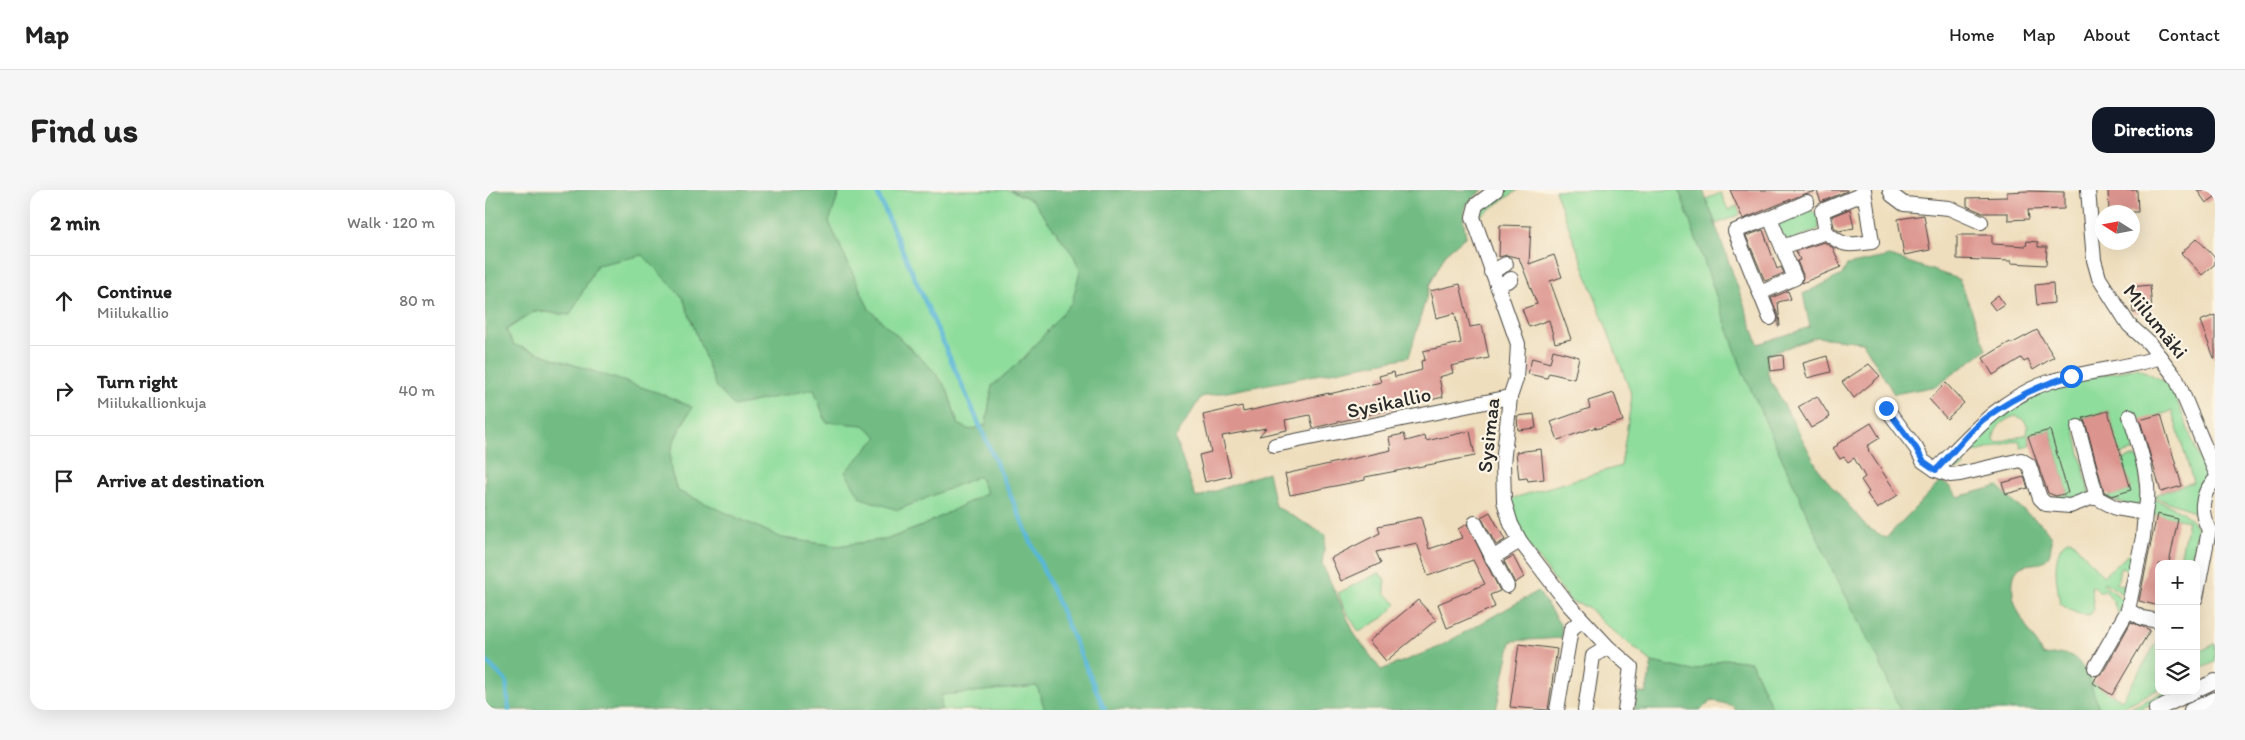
<!DOCTYPE html>
<meta charset="utf-8">
<style>
:root{--surface:#fff;--page:#f6f6f6;--text:#222;--muted:#767676;--line:#e0e0e0;--accent:#111827}
body{margin:0;font-family:Itim,sans-serif;background:var(--page);color:var(--text)}
.controls{position:absolute;right:15px;bottom:15px;display:grid;overflow:hidden;border-radius:10px;box-shadow:0 5px 20px #0002}
.controls button{width:45px;height:45px;display:grid;place-items:center;padding:0;border:0;border-bottom:1px solid var(--line);background:var(--surface);color:var(--text);font:25px sans-serif}
.compass{position:absolute;left:1610px;top:15px;width:45px;height:45px;border-radius:50%;background:var(--surface);box-shadow:0 5px 20px #0002;rotate:281deg}
.stop{position:absolute;width:15px;height:15px;margin:-11px;border:4px solid #1a73e8;border-radius:50%;background:#fff}
.stop.end{background:#1a73e8;border-color:#fff;box-shadow:0 1px 5px #0008}
.list{margin:0;padding:0;list-style:none}
h2{display:flex;justify-content:space-between;align-items:center;height:65px;margin:0;padding:0 20px;font-size:21px}
h2 small{font-size:16px;font-weight:400;color:var(--muted)}
.list li{display:grid;grid-template-columns:32px 1fr auto;gap:15px;align-items:center;box-sizing:border-box;height:90px;padding:0 20px;border-top:1px solid var(--line)}
.list b{display:block;font-size:19px;white-space:nowrap}
.list p{margin:0;font-size:16px;white-space:nowrap;color:var(--muted)}
.list em{font-size:16px;font-style:normal;color:var(--muted)}
.icon{flex:none;width:28px;height:28px;fill:none;stroke:currentColor;stroke-width:2;stroke-linecap:round;stroke-linejoin:round}
.map{position:relative;flex:none;width:1730px;height:520px;overflow:hidden;border-radius:15px}
header{display:flex;align-items:center;gap:30px;box-sizing:border-box;height:70px;padding:0 25px;background:var(--surface);border-bottom:1px solid var(--line)}
header strong{font-size:24px}
nav{display:flex;gap:28px;margin-inline-start:auto;font-size:18px}
.intro{display:flex;align-items:center;justify-content:space-between;box-sizing:border-box;height:120px;padding:0 30px}
h1{margin:0;font-size:35px}
.button{padding:12px 22px;border-radius:15px;background:var(--accent);color:#fff;font-size:18px;font-weight:700}
main{display:flex;gap:30px;padding:0 30px}
aside{flex:1;background:var(--surface);border-radius:15px;box-shadow:0 5px 20px #0002}
.map>svg:first-child{display:block}
</style>
<header>
<strong>Map</strong>
<nav><a>Home</a><a>Map</a><a>About</a><a>Contact</a></nav>
</header>
<div class="intro"><h1>Find us</h1><a class="button">Directions</a></div>
<main>
<aside>
<h2>2 min<small>Walk · 120 m</small></h2>
<ul class="list">
<li><svg class="icon" aria-label="ahead" viewBox="0 0 24 24"><path d="M12 20V5M6 11l6-6 6 6"/></svg><div><b>Continue</b><p>Miilukallio</p></div><em>80 m</em></li>
<li><svg class="icon" aria-label="right" viewBox="0 0 24 24"><path d="M7 20v-9h11M14 6l5 5-5 5"/></svg><div><b>Turn right</b><p>Miilukallionkuja</p></div><em>40 m</em></li>
<li><svg class="icon" aria-label="arrive" viewBox="0 0 24 24"><path d="M6 21V4h12l-3 4 3 4H6"/></svg><div><b>Arrive at destination</b></div></li>
</ul>
</aside>
<div class="map">
<svg width="1730" height="520" viewBox="0 0 1730 520">
<rect width="100%" height="100%" fill="#fcf5e5"/>
<filter id="ink" filterUnits="userSpaceOnUse"><feTurbulence type="fractalNoise" baseFrequency=".02" numOctaves="2"/><feDisplacementMap in="SourceGraphic" scale="10" xChannelSelector="R" yChannelSelector="G"/><feConvolveMatrix kernelMatrix="1 2 1 2 8 2 1 2 1" color-interpolation-filters="sRGB"/></filter>
<filter id="wash" filterUnits="userSpaceOnUse"><feTurbulence type="fractalNoise" baseFrequency=".0096" numOctaves="4" result="noise"/><feDisplacementMap in="SourceGraphic" scale="20" xChannelSelector="R" yChannelSelector="G"/><feGaussianBlur stdDeviation="1.12" result="paint"/><feColorMatrix in="noise" values="0 0 0 0 0 0 0 0 0 0 0 0 0 0 0 0 0 1.4 0 .05"/><feComposite in="paint" operator="in"/></filter>
<g filter="url(#wash)">
<rect width="100%" height="100%" fill="#eedebd"/>
<g fill="#8edd9c" stroke="#5c8464" fill-rule="evenodd">
<path d="M355,0H525L547,10L589,66L595,81L588,112L539,168L507,196L501,235L485,240L473,234L462,199L449,181L384,119L344,32Z"/>
<path d="M1019,0H1033L993,27L1000,13Z"/>
<path d="M1070,0H1194L1258,182L1346,377L1393,468L1415,520H1288L1266,472L1240,469L1207,481L1167,472L1115,430L1103,417L1086,412L1038,348L1025,309L1136,276L1147,206Z"/>
<path d="M1236,3L1243,20L1252,16L1256,24L1231,34L1221,9Z"/>
<path d="M1321,17L1334,26V39L1301,53L1290,29Z"/>
<path d="M158,64L198,108L231,196L329,199L341,232L379,235L393,247L360,282L413,320L494,286L502,303L437,336L403,349L352,356L297,348L193,301C174,258 191,254 206,217L177,204L29,155L21,140L50,121L85,125L112,75Z"/>
<path d="M1653,178L1686,195L1722,289L1712,308V325L1698,317L1671,308L1670,305L1708,292L1687,221L1655,231L1650,224L1648,259V261L1635,264L1623,221L1598,228L1599,234L1589,237L1604,303L1586,312L1560,309L1583,302L1565,240L1543,246L1545,256L1536,258L1534,250L1477,266L1479,277L1469,280L1464,278C1489,240 1533,205 1578,193C1603,187 1628,183 1653,178ZM1531,226L1539,230L1543,236L1542,244L1512,253L1509,251C1508,238 1519,229 1531,226Z"/>
<path d="M1645,267H1651L1655,270L1656,312L1650,316L1619,308L1618,303L1619,302L1621,307L1646,300L1637,270Z"/>
<path d="M1668,309C1689,317 1700,320 1713,339L1705,374H1694L1703,331L1667,324Z"/>
<path d="M1583,350L1587,351L1618,386L1650,359L1647,380L1635,378L1632,394L1644,397L1641,406L1619,392V395L1639,410L1634,426L1628,412L1619,399L1618,402H1614L1608,396L1606,397L1609,419L1606,424C1595,427 1583,420 1575,413C1572,395 1565,361 1583,350Z"/>
<path d="M894,383L900,390V403L912,414L898,428L874,442L858,416L853,403Z"/>
<path d="M1674,449V499L1631,520H1615L1598,477L1604,479L1608,493L1637,510Z"/>
<path d="M1730,454V472L1711,481V463Z"/>
<path d="M552,496L560,520H456V505Z"/>
<path d="M1681,501H1693L1653,520H1641Z"/>
</g>
<g fill="#72bc84" stroke="#4e7458" fill-rule="evenodd">
<path d="M0,0H355L344,32L384,119L449,181L462,199L473,234L485,240L501,235L507,196L539,168L587,112L595,81L589,66L547,10L525,0H998C977,15 976,21 981,46L961,63L945,94L924,167L716,207L690,249L711,308L783,282L790,316L841,345L837,374L870,445L896,480L952,458L1053,401L1076,436L1077,448L1026,451L1011,520H560L552,496L456,505V520H0ZM158,65L198,108L231,197L249,216L329,199L341,232L379,235L393,247L360,282L376,308L413,320L494,286L502,303L437,336L403,349L352,356L297,348L193,301C176,263 189,250 207,217L177,204L29,155L21,140L50,121L85,125L112,75Z"/>
<path d="M1194,0H1218L1273,154L1325,137L1318,104L1357,85L1362,75L1405,66L1474,89L1502,159L1452,196L1409,204L1378,152L1331,147L1282,165L1283,185L1335,282L1382,337L1401,348L1456,291L1463,295L1473,307L1513,296C1521,305 1529,313 1538,320C1547,328 1560,334 1565,346C1567,351 1566,357 1565,362C1559,384 1532,363 1528,391C1524,420 1547,440 1557,465C1566,467 1576,462 1584,465C1602,472 1608,504 1615,520H1415L1393,468L1346,377L1258,182Z"/>
<path d="M1240,469L1266,472L1288,520H1250L1248,516L1227,510L1215,520H1149L1152,502L1161,503L1167,472L1207,481Z"/>
</g>
<g fill="none" stroke-linecap="round" stroke-linejoin="round">
<g stroke="#58b7d7" stroke-width="4.5">
<path d="M391,0L620,520"/>
<path d="M0,470L21,491L24,520"/>
</g>
</g>
<g id="blocks">
<g fill="#dc948f">
<path d="M1245,0H1362V1L1336,12L1332,1L1319,4L1258,29Z"/>
<path d="M1623,0H1652L1653,22H1624Z"/>
<path d="M1712,0H1730V7L1721,13Z"/>
<path d="M1542,1L1579,2V19L1543,20L1544,29L1523,30V23H1498L1482,16V8L1522,7V2Z"/>
<path d="M1365,19L1369,38L1354,41L1349,37L1347,26Z"/>
<path d="M1439,25L1445,60L1419,65L1413,29Z"/>
<path d="M1015,35L1046,36L1044,74L1069,65L1077,87L1065,91L1086,149L1070,153L1064,130L1044,137L1037,119L1052,114L1034,68L1022,65L1014,67Z"/>
<path d="M1278,40L1292,79L1296,77L1299,83L1280,91L1261,46Z"/>
<path d="M1472,45H1507V54L1541,56L1542,51L1553,52V57H1562L1561,75L1526,73V71L1472,69Z"/>
<path d="M1712,48L1730,68V74L1717,85L1696,63Z"/>
<path d="M1339,52L1348,58L1356,77L1317,93L1318,85L1312,71L1315,70L1311,61Z"/>
<path d="M1568,93L1569,113L1552,115L1550,95Z"/>
<path d="M975,94L985,137L997,135L1004,168L966,176L968,183L954,187L958,207L828,238L825,225L800,230L802,240L774,246L781,238L737,246L746,286L720,292L714,265L726,262L718,225L757,216L758,222L844,203V204L896,192L894,186L909,182L910,187L937,180L936,171L940,170L938,161L976,153L970,123L951,128L945,101Z"/>
<path d="M1665,95L1667,121L1648,123L1646,97Z"/>
<path d="M1303,101L1306,109L1293,112L1295,136H1293V125L1286,108Z"/>
<path d="M1513,105L1519,114L1510,120L1504,112Z"/>
<path d="M1730,125V168H1729L1715,131Z"/>
<path d="M1552,140L1569,167L1548,180L1543,170L1539,172L1536,168L1508,185L1498,168L1525,152L1526,154Z"/>
<path d="M1068,160L1094,167L1089,189L1064,183L1062,188L1043,184L1047,168L1065,173Z"/>
<path d="M1298,165L1299,179L1286,181L1284,167Z"/>
<path d="M1342,166L1346,182L1322,188L1318,173Z"/>
<path d="M1384,174L1395,186L1369,208L1357,192Z"/>
<path d="M1461,193L1479,213L1462,229L1444,209Z"/>
<path d="M1129,203L1138,231L1111,239V237L1073,250L1066,232L1105,218L1103,211Z"/>
<path d="M1332,206L1345,227L1326,238L1313,217Z"/>
<path d="M1623,221L1646,300L1627,306L1619,302L1601,235L1598,228Z"/>
<path d="M1049,224L1051,238L1033,240L1032,226Z"/>
<path d="M1676,224L1697,296L1676,302L1655,230Z"/>
<path d="M1386,233L1395,248L1382,256L1384,260H1383L1413,305L1392,319L1382,304L1384,302L1376,290L1380,287L1369,268L1363,272L1359,267L1355,269L1348,258L1353,255L1352,254Z"/>
<path d="M1565,240L1583,303L1571,306L1563,303L1543,246Z"/>
<path d="M985,241L990,266L880,287V290L805,305L800,284L906,260L904,247L919,244L921,251L940,246L941,251Z"/>
<path d="M1056,259L1059,289L1043,291L1042,288L1034,289L1031,262Z"/>
<path d="M1539,287L1543,298L1521,304L1517,293Z"/>
<path d="M1005,322L1020,350L1011,355L996,327Z"/>
<path d="M1672,324L1693,329L1684,374H1674V416L1654,411Z"/>
<path d="M936,327L944,359L977,348L973,339L982,334L1015,401L1005,405L1010,417L962,438L953,414L1000,394L988,370L943,386L932,353L891,362L896,373L856,391L846,368L895,343L893,336Z"/>
<path d="M1028,366L1039,387L1030,393L1019,371Z"/>
<path d="M933,410L951,430L901,471L884,451Z"/>
<path d="M1646,432L1665,440L1627,505L1608,493L1612,486L1618,482Z"/>
<path d="M1034,454L1072,459L1063,520L1025,517Z"/>
</g>
</g>
</g>
<g filter="url(#ink)">
<use href="#blocks" fill-opacity="0" stroke="#484641" stroke-width="1"/>
<g fill="none" stroke-linecap="round" stroke-linejoin="round">
<defs>
<g id="minor">
<path d="M1011,0L991,15L988,27L1033,154L1031,189L1025,207L1018,274L1019,311L1026,334L1035,351L1083,414L1123,457L1146,477L1140,520"/>
<path d="M1405,0L1407,5L1419,14L1464,18L1496,32"/>
<path d="M1603,0L1609,70L1614,88L1644,135L1664,153L1691,188L1730,281"/>
<path d="M1341,42L1337,21L1373,6L1379,0"/>
<path d="M1297,57L1285,28L1322,12"/>
<path d="M1006,82L1021,74"/>
<path d="M1012,96L1026,89"/>
<path d="M1275,103L1310,88L1297,57L1341,42C1359,58 1365,55 1387,52L1379,0"/>
<path d="M1285,128L1250,41L1285,28"/>
<path d="M1401,218L1431,258L1438,271L1451,280L1465,285L1475,284L1536,270L1544,275L1555,308L1561,314L1585,316L1606,308H1612L1631,318L1660,323L1658,347L1643,420L1657,428L1674,431"/>
<path d="M1645,226C1654,258 1668,290 1660,323"/>
<path d="M1593,237L1612,308"/>
<path d="M790,255L1025,207"/>
<path d="M1451,280C1484,246 1517,207 1564,192C1600,181 1639,179 1675,167"/>
<path d="M990,333L1022,396"/>
<path d="M1007,368L1035,351"/>
<path d="M1711,408L1724,340C1715,323 1715,304 1730,290"/>
<path d="M1610,478L1643,420"/>
<path d="M1711,500L1730,491"/>
<path d="M1072,520L1086,439L1097,430"/>
<path d="M1100,520L1108,466L1123,457"/>
<path d="M1671,520L1710,501"/>
<path d="M1706,520L1730,509"/>
</g>
</defs>
<use href="#minor" stroke="#484641" stroke-width="16"/>
<use href="#minor" stroke="#fff" stroke-width="14"/>
</g>
</g>
<g fill="none" stroke-linecap="round" stroke-linejoin="round" filter="url(#ink)">
<path stroke="#1a73e8" stroke-width="6" d="M1401,218L1431,258L1438,271L1451,280C1467,264 1482,243 1499,229C1526,209 1554,195 1586,186"/>
</g>
<g text-anchor="middle" dominant-baseline="central" stroke-width="4.5" stroke-linejoin="round" paint-order="stroke">
<g font-size="21" fill="#2b2b2b" stroke="#fcf5e5">
<text transform="translate(1671 131) rotate(51)">Miilumäki</text>
<text transform="translate(904 212) rotate(-12)">Sysikallio</text>
<text transform="translate(1003 245) rotate(-84)">Sysimaa</text>
</g>
</g>
</svg>
<div class="controls">
<button>+</button>
<button>−</button>
<button><svg class="icon" aria-label="layers" viewBox="0 0 24 24"><path d="M12 4l9 5-9 5-9-5zM3 14l9 5 9-5"/></svg></button>
</div>
<svg class="compass" viewBox="-18 -18 36 36"><path d="M0-13l5 13h-10z" fill="#e53935"/><path d="M0 13l5-13h-10z" fill="#767676"/></svg>
<div class="stop" style="left:1586px;top:186px"></div>
<div class="stop end" style="left:1401px;top:218px"></div>
</div>
</main>
